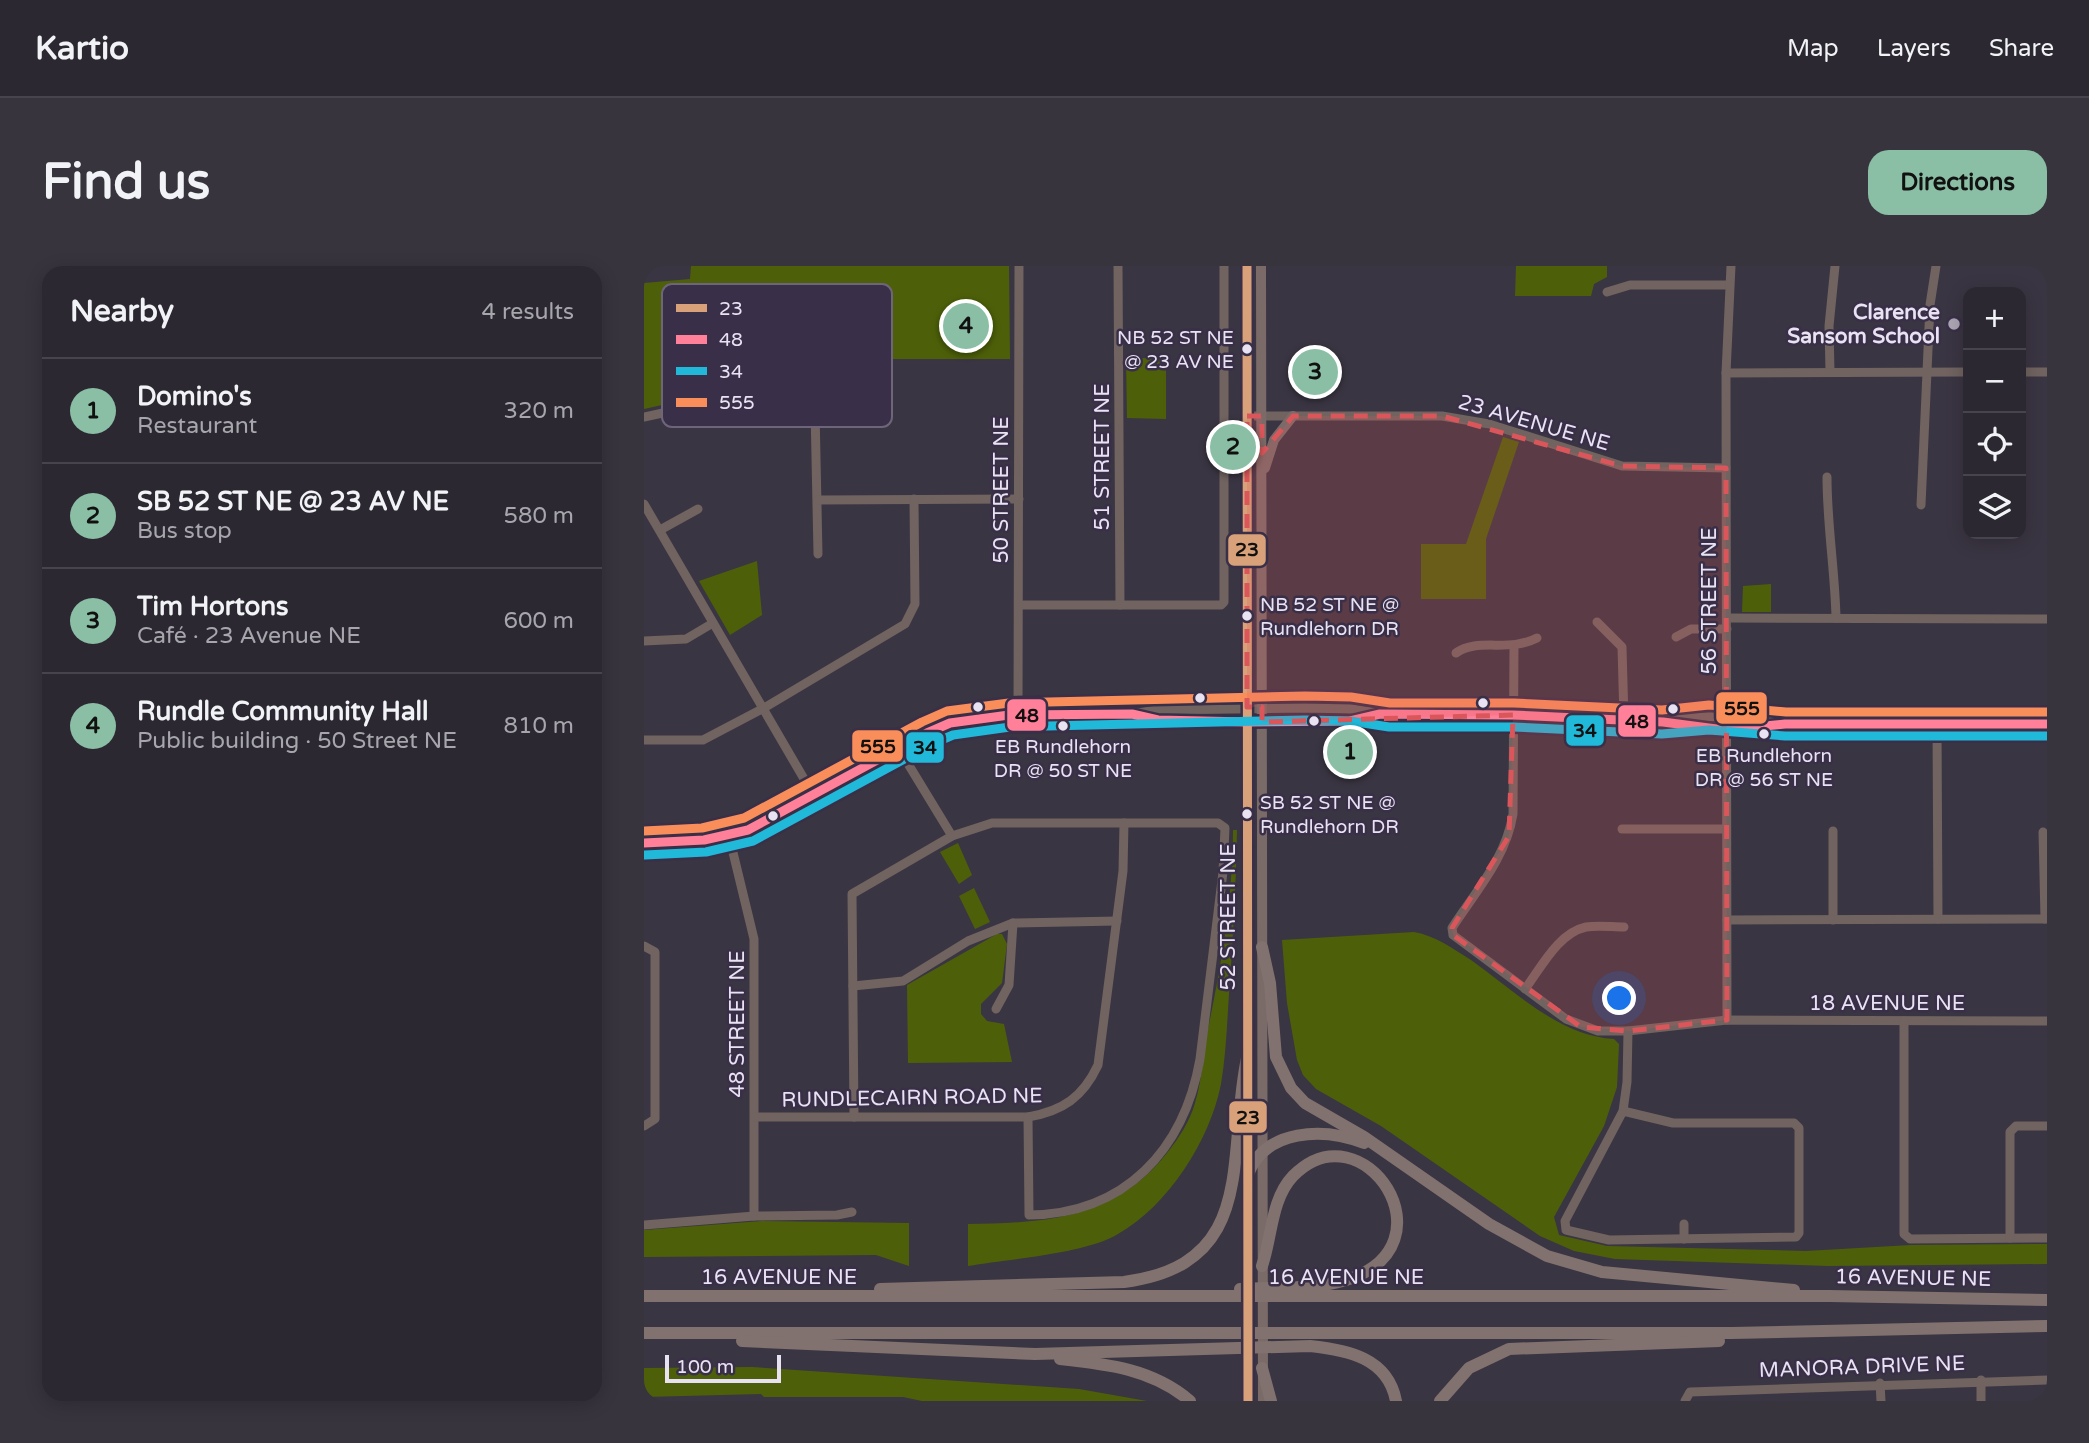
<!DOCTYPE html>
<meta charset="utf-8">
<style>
:root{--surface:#2c2832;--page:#38343e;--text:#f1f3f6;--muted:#a6a6ac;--line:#48444d;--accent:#8abfa5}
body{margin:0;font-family:"Varela Round",sans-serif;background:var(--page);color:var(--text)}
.controls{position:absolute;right:21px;top:21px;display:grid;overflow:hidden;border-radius:14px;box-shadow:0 4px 18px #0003}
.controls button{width:63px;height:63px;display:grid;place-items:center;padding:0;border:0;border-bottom:2px solid var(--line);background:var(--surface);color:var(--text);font:35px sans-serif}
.scale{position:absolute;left:21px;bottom:18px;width:116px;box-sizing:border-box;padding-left:7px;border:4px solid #e8e2f2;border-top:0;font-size:19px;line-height:24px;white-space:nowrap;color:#e8e2f2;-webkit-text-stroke:5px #392f48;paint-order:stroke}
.you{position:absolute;left:976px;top:733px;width:24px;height:24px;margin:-18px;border:5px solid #fff;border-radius:50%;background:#1a73e8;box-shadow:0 0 0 10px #1a73e833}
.badge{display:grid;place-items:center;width:46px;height:46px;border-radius:50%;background:var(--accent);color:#111;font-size:23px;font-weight:700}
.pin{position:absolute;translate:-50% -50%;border:4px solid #fff;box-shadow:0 2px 7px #0006}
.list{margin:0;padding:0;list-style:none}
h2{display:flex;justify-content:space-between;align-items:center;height:91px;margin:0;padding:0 28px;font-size:30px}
h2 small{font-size:23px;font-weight:400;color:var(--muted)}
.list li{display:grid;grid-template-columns:46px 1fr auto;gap:21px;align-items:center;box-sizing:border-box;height:105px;padding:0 28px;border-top:2px solid var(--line)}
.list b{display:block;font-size:26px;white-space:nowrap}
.list p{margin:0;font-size:23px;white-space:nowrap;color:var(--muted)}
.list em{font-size:23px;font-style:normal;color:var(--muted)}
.icon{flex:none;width:38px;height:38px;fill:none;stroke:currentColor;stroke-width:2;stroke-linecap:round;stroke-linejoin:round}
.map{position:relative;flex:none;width:1403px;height:1135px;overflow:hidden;border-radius:21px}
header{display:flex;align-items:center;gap:42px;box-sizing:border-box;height:98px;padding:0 35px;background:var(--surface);border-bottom:2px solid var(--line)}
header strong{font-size:33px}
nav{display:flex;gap:38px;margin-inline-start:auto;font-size:24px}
.intro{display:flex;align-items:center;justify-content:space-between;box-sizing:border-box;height:168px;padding:0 42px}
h1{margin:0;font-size:49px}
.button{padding:18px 32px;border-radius:21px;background:var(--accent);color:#111;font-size:24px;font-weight:700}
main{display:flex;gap:42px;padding:0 42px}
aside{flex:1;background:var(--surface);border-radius:21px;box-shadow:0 4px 18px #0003}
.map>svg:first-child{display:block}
</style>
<header>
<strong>Kartio</strong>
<nav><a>Map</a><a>Layers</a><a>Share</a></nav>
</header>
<div class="intro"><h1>Find us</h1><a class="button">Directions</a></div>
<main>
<aside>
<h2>Nearby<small>4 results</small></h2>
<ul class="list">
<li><span class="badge">1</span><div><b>Domino's</b><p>Restaurant</p></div><em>320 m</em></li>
<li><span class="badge">2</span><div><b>SB 52 ST NE @ 23 AV NE</b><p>Bus stop</p></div><em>580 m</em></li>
<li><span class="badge">3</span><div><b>Tim Hortons</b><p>Café · 23 Avenue NE</p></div><em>600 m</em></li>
<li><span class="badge">4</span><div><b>Rundle Community Hall</b><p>Public building · 50 Street NE</p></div><em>810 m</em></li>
</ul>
</aside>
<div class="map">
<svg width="1403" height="1135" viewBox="0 0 1403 1135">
<rect width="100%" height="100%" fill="#3a3542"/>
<g fill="#4d6009">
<path d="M47,0H365L366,93H171V130L54,131L0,143V17L46,13Z"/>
<path d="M872,0H963V11L950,18L947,30H871Z"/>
<path d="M482,92H522V153L483,152Z"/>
<path d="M859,171L875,176L842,273V333H777V278H822Z"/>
<path d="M113,295L118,349L86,369L55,315Z"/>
<path d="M1127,318V346H1098L1099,320Z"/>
<path d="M589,564H593C592,619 589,673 585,728C583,758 582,789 577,818C566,874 524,940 474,968C441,988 364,993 324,1000V958C399,957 470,954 523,887C535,872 546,855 551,837C559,811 559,784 565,758C578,697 589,627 589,564Z"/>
<path d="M314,577L328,609L315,618L296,586Z"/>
<path d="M330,622L346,656L331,663L315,630Z"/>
<path d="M770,666C792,670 808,682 827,694C871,725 915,770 970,773L975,778L973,821L960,860L910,951L915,969L963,980L1162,985L1267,979L1403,978V998L1184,1000L971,993L930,985L896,970L737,860L672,823L659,809L653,794L643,737L638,674Z"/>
<path d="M353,668H358L363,678L358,717L337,738V748L343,755L360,758L368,796L264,797L263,719Z"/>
<path d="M118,955L265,957V1000L232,989L0,991V964Z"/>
<path d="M108,1101L435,1123L503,1135H278L259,1131H120L117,1128L0,1131V1102Z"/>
</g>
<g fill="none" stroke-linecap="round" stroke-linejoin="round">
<g stroke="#706360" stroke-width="9">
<path d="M474,0L476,339"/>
<path d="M963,26L986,19H1085"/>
<path d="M1186,106L1185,60L1191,0"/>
<path d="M1377,106H1403"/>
<path d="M1082,107L1324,106"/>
<path d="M603,150H798L845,158L978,200L1082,202"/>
<path d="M0,151L64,137L165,138L171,143L174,288"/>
<path d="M1183,211C1183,259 1191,305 1192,352"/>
<path d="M174,234L375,233"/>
<path d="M0,238L170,530"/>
<path d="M1277,239L1286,39L1292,0"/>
<path d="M16,264L54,243"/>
<path d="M375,339H577L580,336V0"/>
<path d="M1084,352L1403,353"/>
<path d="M953,356L978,381L980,454"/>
<path d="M1032,371L1047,363H1083"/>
<path d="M0,375L42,373L69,357"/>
<path d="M870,380L869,548C862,592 832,625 808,662L809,669L922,753L954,765H984L1083,754L1403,755"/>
<path d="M812,387C834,371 864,387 893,372"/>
<path d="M374,449L375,0"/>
<path d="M494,450C524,457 554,452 585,454C633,457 684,460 731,450"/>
<path d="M1021,455C1059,448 1103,451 1141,458H1403"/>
<path d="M1293,457L1294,653"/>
<path d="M0,474H59L120,442L261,358L271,338L270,233"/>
<path d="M255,483L308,570"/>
<path d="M978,563H1082"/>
<path d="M1189,565V654"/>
<path d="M1399,566L1401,653"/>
<path d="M85,570L110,673V950"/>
<path d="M0,577L60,574L104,564L127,554L283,467L306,457L365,449L488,448L513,444L661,442L707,443L745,449H869L1019,456L1040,461L1083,463L1118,464L1141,458"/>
<path d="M1083,654L1403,653"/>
<path d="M0,680L11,686V853L0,860"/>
<path d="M209,720L259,715L324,675L369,657L473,655"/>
<path d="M881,723C897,702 914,667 942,661C954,659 968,661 980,661"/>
<path d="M352,743L365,719L369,657"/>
<path d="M1083,754L1082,107L1087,0"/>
<path d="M1260,755V968L1266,973L1403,972"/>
<path d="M979,845L1029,857H1150L1155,862V967L1152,971L965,974L922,964L921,955L979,845L983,816L984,765"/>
<path d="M111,851H384C419,845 439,831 454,799L479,605L480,557"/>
<path d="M210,851L208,628L308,570L348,557H574L581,562L579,606L556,793C540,884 481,948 385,949L384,851"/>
<path d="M0,959L110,950L193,949L208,946"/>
<path d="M1366,972V866L1372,860H1403"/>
<path d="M1040,973V958"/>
<path d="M1337,1114V1135"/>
<path d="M1236,1117L1237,1135"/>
<path d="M1041,1135L1046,1126L1403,1114"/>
</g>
<g stroke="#7b6b68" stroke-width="10">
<path d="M617,0L619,1135"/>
<path d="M621,202L630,174L649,150"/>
<path d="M603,800V0"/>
<path d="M603,816L604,1135"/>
</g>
<g stroke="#81726f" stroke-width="12">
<path d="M618,681L626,717L632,791L647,822L661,837L720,871L845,958L903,990L958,1006L1150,1024"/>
<path d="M604,908C622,863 679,861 720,877"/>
<path d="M236,1023L480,1016C615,998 582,892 603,792"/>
<path d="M596,1023C630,1021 669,1024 702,1014C813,980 719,839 649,910C627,933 628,971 618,1000"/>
<path d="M0,1030H1185L1403,1034"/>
<path d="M0,1067H1088L1403,1060"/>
<path d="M98,1075L391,1088L666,1080C704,1084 744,1092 752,1135"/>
<path d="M416,1093C463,1098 509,1103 546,1135"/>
<path d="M618,1102L627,1135"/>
<path d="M796,1135L825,1102L865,1083L1075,1075"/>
</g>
<defs>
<path id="bus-1" d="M603,0L604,1135"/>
<path id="bus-2" d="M0,577L60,574L104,564L283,467L306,457L365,449L488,448L514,454L603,456L706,455L736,448L869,449L1019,456L1080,464L1141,458H1403"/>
<path id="bus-3" d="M1,589L62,586L109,575L288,478L309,469L366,461L661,454L706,455L745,461H869L1018,468L1065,464L1141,470H1403"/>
<path id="bus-4" d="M0,565L58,562L100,552L278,456L303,445L365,437L661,430L707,431L746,437H870L1018,444L1065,439L1142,446H1403"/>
</defs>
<use href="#bus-1" stroke="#392f48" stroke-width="14"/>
<use href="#bus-2" stroke="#392f48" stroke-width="14"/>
<use href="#bus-3" stroke="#392f48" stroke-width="14"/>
<use href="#bus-4" stroke="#392f48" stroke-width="14"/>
<use href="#bus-1" stroke="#d9a179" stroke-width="9"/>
<use href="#bus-2" stroke="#ff8098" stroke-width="9"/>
<use href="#bus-3" stroke="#20b9da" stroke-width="9"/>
<use href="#bus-4" stroke="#fa8e5a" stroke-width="9"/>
</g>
<path fill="#da565a" fill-opacity="0.2" stroke="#da565a" stroke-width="5" stroke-dasharray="14 9" stroke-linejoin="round" d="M603,150H618V187L649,150H798L978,200L1082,202L1083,754L984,765L937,761L809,669L808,662L865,570L869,449L618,456V441H603Z"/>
<circle fill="#aba5b4" stroke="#392f48" stroke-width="2.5" cx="1310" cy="58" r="7"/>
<g fill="#e8e2f2" stroke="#392f48" stroke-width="2.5">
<circle cx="603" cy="83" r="6"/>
<circle cx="603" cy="350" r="6"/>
<circle cx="556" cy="432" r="6"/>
<circle cx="839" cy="437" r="6"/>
<circle cx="334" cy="441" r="6"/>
<circle cx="1029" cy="443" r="6"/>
<circle cx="670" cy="455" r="6"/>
<circle cx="419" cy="460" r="6"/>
<circle cx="1120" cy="468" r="6"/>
<circle cx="603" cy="548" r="6"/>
<circle cx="129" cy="550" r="6"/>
</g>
<g text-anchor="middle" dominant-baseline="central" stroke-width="5" stroke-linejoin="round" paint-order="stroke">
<g font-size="19" fill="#e8e2f2" stroke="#392f48" text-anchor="start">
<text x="590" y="72" text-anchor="end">NB 52 ST NE<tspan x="590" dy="24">@ 23 AV NE</tspan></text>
<text x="616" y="339">NB 52 ST NE @<tspan x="616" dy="24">Rundlehorn DR</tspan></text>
<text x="419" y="481" text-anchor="middle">EB Rundlehorn<tspan x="419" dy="24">DR @ 50 ST NE</tspan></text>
<text x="1120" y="490" text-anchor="middle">EB Rundlehorn<tspan x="1120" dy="24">DR @ 56 ST NE</tspan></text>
<text x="616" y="537">SB 52 ST NE @<tspan x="616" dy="24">Rundlehorn DR</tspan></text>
</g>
<g font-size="21" font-weight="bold" fill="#e8e2f2" stroke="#392f48" text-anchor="end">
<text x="1296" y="46">Clarence<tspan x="1296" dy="24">Sansom School</tspan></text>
</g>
<g font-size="21" fill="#e8e2f2" stroke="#392f48">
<text transform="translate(890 157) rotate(16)">23 AVENUE NE</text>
<text transform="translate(458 191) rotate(-90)">51 STREET NE</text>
<text transform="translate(357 224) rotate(-90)">50 STREET NE</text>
<text transform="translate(1065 335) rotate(-90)">56 STREET NE</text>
<text transform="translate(584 651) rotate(-90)">52 STREET NE</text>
<text x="1243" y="737">18 AVENUE NE</text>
<text transform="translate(93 758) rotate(-90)">48 STREET NE</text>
<text transform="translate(268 832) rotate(-1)">RUNDLECAIRN ROAD NE</text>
<text x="135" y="1011">16 AVENUE NE</text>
<text x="702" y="1011">16 AVENUE NE</text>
<text transform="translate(1269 1012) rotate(1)">16 AVENUE NE</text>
<text transform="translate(1218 1101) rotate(-2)">MANORA DRIVE NE</text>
</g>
</g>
<rect x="18" y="18" width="230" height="143" rx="10" fill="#392f48" stroke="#6e657b" stroke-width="2"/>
<rect x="32" y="38" width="31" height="8" fill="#d9a179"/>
<rect x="32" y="69" width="31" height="9" fill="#ff8098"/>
<rect x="32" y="101" width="31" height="8" fill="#20b9da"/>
<rect x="32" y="132" width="31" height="9" fill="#fa8e5a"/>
<g font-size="19" fill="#e8e2f2">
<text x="75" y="49">23</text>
<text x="75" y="80">48</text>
<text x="75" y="112">34</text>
<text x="75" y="143">555</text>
</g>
<g stroke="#392f48" stroke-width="2.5">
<rect x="583" y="267" width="40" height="34" rx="7" fill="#d9a179"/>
<rect x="1071" y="425" width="53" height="34" rx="7" fill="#fa8e5a"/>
<rect x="362" y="432" width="41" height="34" rx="7" fill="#ff8098"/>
<rect x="973" y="438" width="40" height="34" rx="7" fill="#ff8098"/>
<rect x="921" y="448" width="40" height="33" rx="7" fill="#20b9da"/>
<rect x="207" y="463" width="53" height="34" rx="7" fill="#fa8e5a"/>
<rect x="261" y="465" width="40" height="33" rx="7" fill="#20b9da"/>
<rect x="584" y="834" width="40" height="34" rx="7" fill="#d9a179"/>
</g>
<g font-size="19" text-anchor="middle" font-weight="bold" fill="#111">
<text x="603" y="290">23</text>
<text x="1098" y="449">555</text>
<text x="383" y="456">48</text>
<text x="993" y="462">48</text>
<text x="941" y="471">34</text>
<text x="234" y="487">555</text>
<text x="281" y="488">34</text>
<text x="604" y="858">23</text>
</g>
</svg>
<div class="controls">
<button>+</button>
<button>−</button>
<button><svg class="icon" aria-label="locate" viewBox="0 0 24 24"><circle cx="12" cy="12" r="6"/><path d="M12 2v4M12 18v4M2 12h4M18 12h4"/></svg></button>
<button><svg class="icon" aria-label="layers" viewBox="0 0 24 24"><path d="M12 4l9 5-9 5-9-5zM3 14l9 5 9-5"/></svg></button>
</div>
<div class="scale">100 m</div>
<div class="you"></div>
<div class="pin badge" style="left:706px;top:486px">1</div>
<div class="pin badge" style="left:589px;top:181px">2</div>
<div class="pin badge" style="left:671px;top:106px">3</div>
<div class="pin badge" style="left:322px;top:60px">4</div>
</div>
</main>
